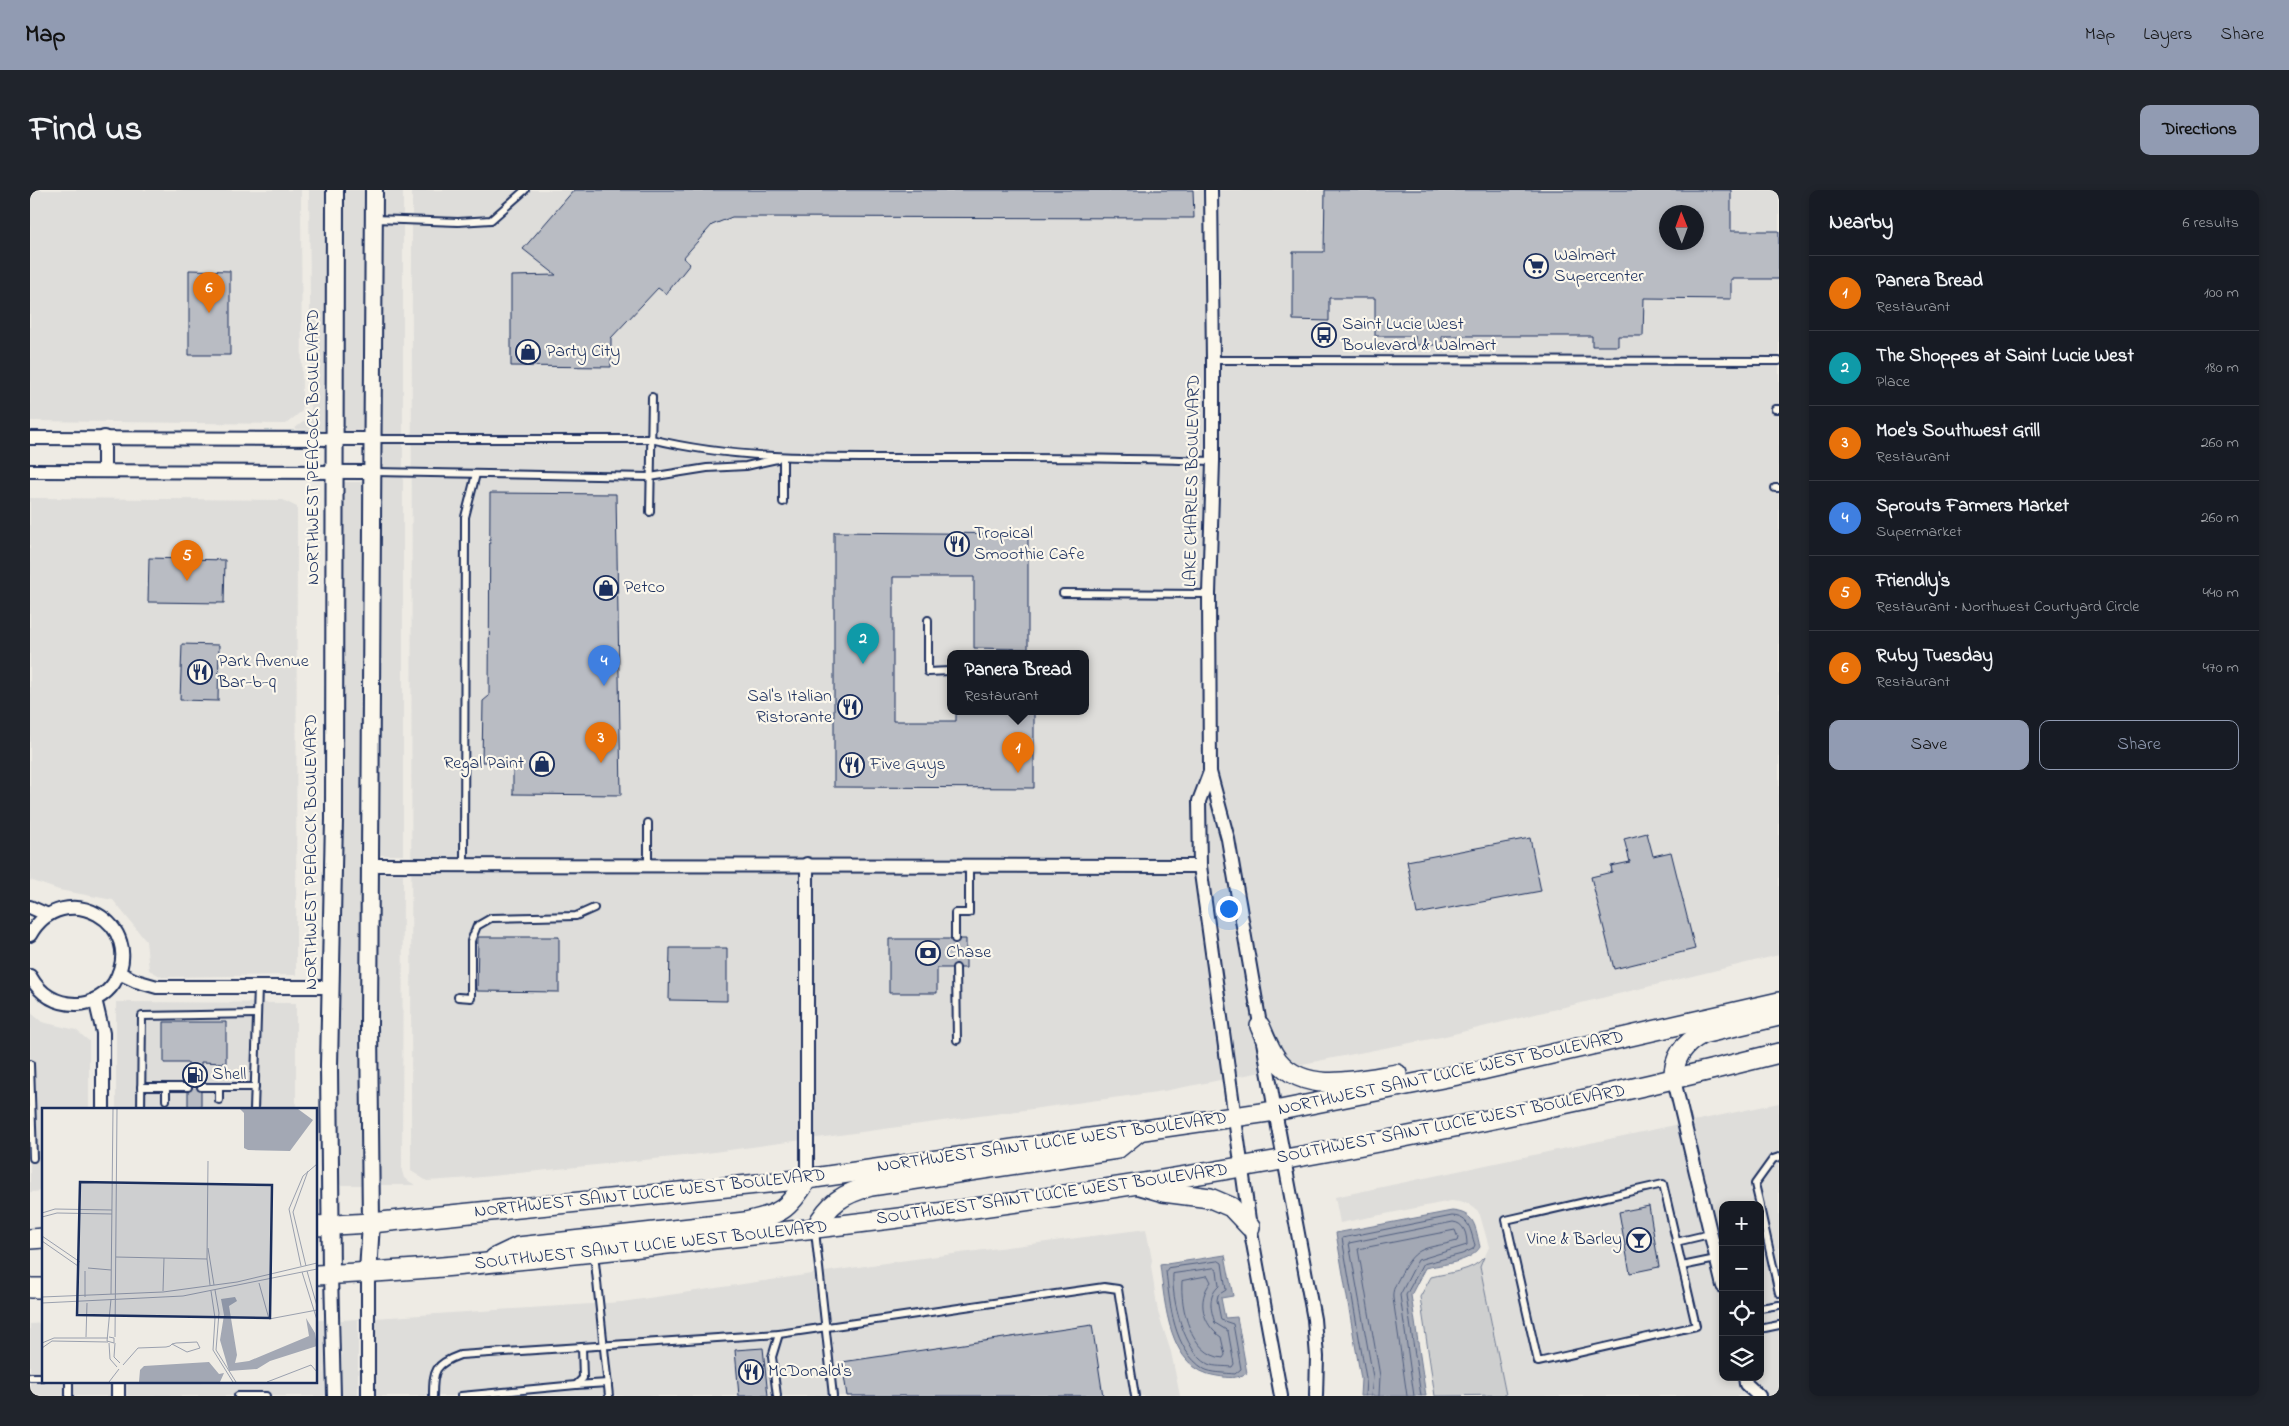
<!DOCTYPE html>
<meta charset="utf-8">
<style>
:root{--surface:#171b24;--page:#20242c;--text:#f1f3f6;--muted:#9ea1a6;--line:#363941;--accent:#919bb2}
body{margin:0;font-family:"Indie Flower",sans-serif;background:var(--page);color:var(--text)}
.controls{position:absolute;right:15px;bottom:15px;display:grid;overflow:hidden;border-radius:10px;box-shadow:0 2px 8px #0003}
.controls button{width:45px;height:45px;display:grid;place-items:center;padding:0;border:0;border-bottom:1px solid var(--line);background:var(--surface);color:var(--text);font:25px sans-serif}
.compass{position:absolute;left:1629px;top:15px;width:45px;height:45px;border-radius:50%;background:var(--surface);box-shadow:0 2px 8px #0003;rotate:359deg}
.you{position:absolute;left:1198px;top:718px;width:18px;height:18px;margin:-12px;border:4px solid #fff;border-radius:50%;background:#1a73e8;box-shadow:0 0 0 8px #1a73e833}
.badge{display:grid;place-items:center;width:32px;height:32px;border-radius:50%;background:var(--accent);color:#fff;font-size:16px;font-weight:700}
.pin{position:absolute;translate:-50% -41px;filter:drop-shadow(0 1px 2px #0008)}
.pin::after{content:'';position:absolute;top:26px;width:18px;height:15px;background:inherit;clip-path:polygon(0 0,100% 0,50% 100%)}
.popup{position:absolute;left:917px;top:460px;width:142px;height:65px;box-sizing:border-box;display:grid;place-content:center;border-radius:10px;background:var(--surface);filter:drop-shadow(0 1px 4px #0005);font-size:16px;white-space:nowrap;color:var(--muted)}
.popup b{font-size:19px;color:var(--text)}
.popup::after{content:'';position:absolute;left:50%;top:100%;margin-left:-10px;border:10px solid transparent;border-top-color:var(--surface)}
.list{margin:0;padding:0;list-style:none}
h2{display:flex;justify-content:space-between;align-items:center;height:65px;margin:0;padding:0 20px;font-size:21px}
h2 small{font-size:16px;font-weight:400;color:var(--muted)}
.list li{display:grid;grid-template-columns:32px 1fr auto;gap:15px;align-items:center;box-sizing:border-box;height:75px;padding:0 20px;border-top:1px solid var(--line)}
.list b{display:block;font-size:19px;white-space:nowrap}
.list p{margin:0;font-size:16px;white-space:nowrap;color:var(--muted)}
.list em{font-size:16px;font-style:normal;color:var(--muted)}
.actions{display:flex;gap:10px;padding:15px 20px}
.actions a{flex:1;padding:11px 0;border:1px solid var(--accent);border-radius:10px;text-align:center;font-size:18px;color:var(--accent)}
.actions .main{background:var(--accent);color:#111}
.icon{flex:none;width:28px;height:28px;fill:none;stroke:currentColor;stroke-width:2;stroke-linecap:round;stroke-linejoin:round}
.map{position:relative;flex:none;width:1749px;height:1206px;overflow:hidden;border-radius:10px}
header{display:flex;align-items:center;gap:30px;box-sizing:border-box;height:70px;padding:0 25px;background:var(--accent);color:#111}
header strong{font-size:24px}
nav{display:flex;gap:28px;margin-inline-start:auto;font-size:18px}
.intro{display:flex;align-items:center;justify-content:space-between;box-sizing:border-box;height:120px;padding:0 30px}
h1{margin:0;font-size:35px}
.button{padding:12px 22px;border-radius:10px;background:var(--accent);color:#111;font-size:18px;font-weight:700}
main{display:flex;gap:30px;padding:0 30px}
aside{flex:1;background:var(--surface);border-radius:10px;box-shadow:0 2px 8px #0003}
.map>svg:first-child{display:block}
</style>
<header>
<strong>Map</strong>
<nav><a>Map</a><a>Layers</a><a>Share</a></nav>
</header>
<div class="intro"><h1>Find us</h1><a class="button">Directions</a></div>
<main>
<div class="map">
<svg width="1749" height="1206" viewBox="0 0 1749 1206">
<rect width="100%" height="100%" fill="#eeebe4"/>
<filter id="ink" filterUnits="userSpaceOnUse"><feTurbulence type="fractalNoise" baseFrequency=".02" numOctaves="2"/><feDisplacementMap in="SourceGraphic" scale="10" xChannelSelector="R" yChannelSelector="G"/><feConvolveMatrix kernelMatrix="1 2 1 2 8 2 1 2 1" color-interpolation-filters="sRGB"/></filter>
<g filter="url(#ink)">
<g fill="#deddda" fill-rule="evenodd">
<path d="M0,0H271L272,221L256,234L0,231Z"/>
<path d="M279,0H296V240L264,239L277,229L281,221Z"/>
<rect x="313" y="0" width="22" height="240"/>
<path d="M352,0H373V665H349Z"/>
<path d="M382,0H1749V765L1411,847L1134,901L662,965L442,988L397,991L381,981ZM1636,22H1666V52H1636ZM920,464H1056V522H920Z"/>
<path d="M313,292H335L330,836L331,995H309L308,876L310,806Z"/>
<path d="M0,308L253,310L267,317L266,785L132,787L119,780L116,751L83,710L29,700L0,690Z"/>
<path d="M349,684H373L372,981L374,988L385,995H349Z"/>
<path d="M86,812L266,813V920H86Z"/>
<path d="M0,822L12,832L46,840L59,851V920H14V1001L0,1002Z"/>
<path d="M1749,913V1206H1472L1476,1205L1450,1077L1459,1057L1450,1025L1447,1020L1437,1013L1421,1011L1310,1033L1305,1007ZM1693,1015H1730V1187H1693Z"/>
<path d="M1116,1039L1122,1070L1121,1076L1128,1122L1141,1162L1150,1206H346L345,1128L592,1112L862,1072Z"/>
<path d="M328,1129V1206H312L311,1130Z"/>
<path d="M286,1130H294L295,1206H97V1192H286Z"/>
<path d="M14,1133V1192H79L80,1206H0V1134Z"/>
</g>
<path fill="#cecfcf" stroke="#747f96" d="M1454,1067L1450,1077L1476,1205L1405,1206L1390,1107L1401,1087C1417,1083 1444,1081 1454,1067Z"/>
<g fill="#a3a8b4" stroke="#6d7892">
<path d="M1422,1021C1446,1023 1445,1037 1450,1057C1440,1073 1412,1074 1395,1078L1381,1105L1396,1206H1330L1331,1189L1306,1043Z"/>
<path d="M1195,1065L1203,1106L1191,1108L1195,1128L1207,1127L1217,1183C1206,1189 1199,1188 1187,1186C1138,1180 1135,1113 1130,1075Z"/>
</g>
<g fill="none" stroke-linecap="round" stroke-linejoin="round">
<g stroke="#515f80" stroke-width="1">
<path d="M1189,1071L1192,1073L1196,1100L1188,1105L1187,1110L1191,1130L1203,1134L1211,1179L1205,1184C1196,1183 1181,1183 1174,1179C1143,1159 1140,1115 1136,1081L1138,1078Z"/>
<path d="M1184,1078L1187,1080L1189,1096C1178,1106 1180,1118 1185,1133L1198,1141L1204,1174L1202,1177C1195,1176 1184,1177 1178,1174C1154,1162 1141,1108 1143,1084Z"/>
<path d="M1178,1086L1181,1092C1166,1110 1173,1135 1191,1147L1195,1165L1193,1168C1161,1165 1150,1118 1152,1091Z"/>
<path d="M1335,1206L1336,1188L1312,1048L1422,1026C1440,1027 1440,1040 1445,1055L1443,1059L1432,1064L1393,1074L1376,1105L1391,1206"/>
<path d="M1341,1206L1343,1187L1319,1053L1423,1032C1434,1033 1437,1044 1437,1055L1388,1070L1370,1105L1384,1206"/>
<path d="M1349,1206L1350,1186L1328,1059L1425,1040L1428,1048L1427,1051C1395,1060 1387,1053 1370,1086C1366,1094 1362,1100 1363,1108L1377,1206"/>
</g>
</g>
<g fill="#b9bcc3" stroke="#1b2f5e" fill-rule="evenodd">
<path d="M544,0H1163L1164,28L702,27L682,35L653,68L660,74L636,104L628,98L581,148V177L481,176V86L526,85L493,59Z"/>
<path d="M1295,0H1701V41H1749V89H1701V109L1614,108L1613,146H1588V156H1562V146H1412V155H1385V146H1345V108H1299V131L1263,130V62H1294ZM1636,22H1666V52H1636Z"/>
<path d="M159,80L200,81V165H159Z"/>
<path d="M460,303L586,304L591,605L483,604V572H452L453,511L459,506Z"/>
<path d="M804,342L998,344V459L944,458V387H863V531H926V522H1004V598L804,597Z"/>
<path d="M119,368L195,370L194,413L118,412Z"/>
<path d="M152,454L189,455L188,511L150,510Z"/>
<path d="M1617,643L1623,666L1641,662L1665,759L1584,779L1561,687L1582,682L1581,676L1600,672L1594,649Z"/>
<path d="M1500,648L1511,701L1387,724L1377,671Z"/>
<path d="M448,747H529V802L447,801Z"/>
<path d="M859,749H920L925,754L930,749H936V778H931L926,773L921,778H907V803H859Z"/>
<path d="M640,758H697V811L639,810Z"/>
<path d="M134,832H196V873L171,872V892L167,894L166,897L171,902V920H158V902L163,897L158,892V873H134Z"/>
<path d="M1619,1016L1629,1077L1600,1083L1589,1022Z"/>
<path d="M1062,1135L1073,1206H817L812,1172Z"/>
<path d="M733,1158L738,1206H709L705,1160Z"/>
</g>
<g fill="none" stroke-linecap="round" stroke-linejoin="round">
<defs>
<g id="service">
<path d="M344,29L428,32L461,30L495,0"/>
<path d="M1183,170L1749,171"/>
<path d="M1745,219H1749"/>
<path d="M344,249H621C706,270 794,268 881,268C981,268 1082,267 1183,271"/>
<path d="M753,268V312"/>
<path d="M344,282L620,287L677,278L716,276L747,269"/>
<path d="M1745,298H1749"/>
<path d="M620,322L622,207"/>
<path d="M1033,403L1179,404"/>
<path d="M898,430V482L920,481"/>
<path d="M618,674V633"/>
<path d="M434,675L435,327L446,284H444"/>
<path d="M925,749V723H939V675"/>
<path d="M926,778L927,850"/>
<path d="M428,807L441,808V751L447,736L461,728L546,726L564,718"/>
<path d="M0,874L3,968"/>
<path d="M111,897H158"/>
<path d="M136,897V910"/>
<path d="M171,897H225"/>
<path d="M189,910V897"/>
<path d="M111,920L112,826L227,824"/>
<path d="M224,920L228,797"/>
<path d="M1633,994L1666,1136L1508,1172L1476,1030Z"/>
<path d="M1730,1015L1725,994L1743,969L1749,967"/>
<path d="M1730,1017L1749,1103"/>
<path d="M785,1041L803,1206"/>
<path d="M1646,1052L1680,1044"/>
<path d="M564,1063L579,1206"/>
<path d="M1652,1076L1686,1069"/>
<path d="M1730,1118L1749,1115"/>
<path d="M1730,1139L1749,1135"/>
<path d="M0,1187H14"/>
<path d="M39,1192V1206"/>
<path d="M546,1195L578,1193"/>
<path d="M208,1206H236"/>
<path d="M403,1206C403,1180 405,1174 430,1165L749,1144L1074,1097L1088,1099L1105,1206"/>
<path d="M431,1206L546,1195L553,1188L552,1157"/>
<path d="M747,1206L742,1167L749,1144"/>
</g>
<g id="minor">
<path d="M1181,0L1183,170V271L1179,404L1180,582L1198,649L1245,921L1284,1129L1287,1167L1286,1206"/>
<path d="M0,248L344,249"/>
<path d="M0,281L344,282"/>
<path d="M74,281V247"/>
<path d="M1180,582L1169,611L1170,676L1220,1037L1251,1206"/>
<path d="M777,674V989"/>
<path d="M340,675L1170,676"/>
<path d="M0,717L18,725"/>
<path d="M0,745C33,686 119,733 84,793C76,805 60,815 46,814C25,814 10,804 0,786"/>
<path d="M89,783L106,791L127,797H301"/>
<path d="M65,809L73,843V920"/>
<path d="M1644,890L1693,1096"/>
<path d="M301,1084L304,1206"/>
<path d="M1715,1187L1716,1194L1729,1206"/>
<path d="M88,1192V1206"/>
<path d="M338,1206V1082"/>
</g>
<g id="tertiary">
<path d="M338,1082L341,1033L339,836L344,0"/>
<path d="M301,1084L299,876L304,629L305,0"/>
</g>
<g id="secondary">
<path d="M1230,836C1235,848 1240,861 1248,871C1276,905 1330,890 1367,884"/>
<path d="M1644,890C1643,868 1653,854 1672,844L1749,826"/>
<path d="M1109,995L1133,1002L1180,1008L1201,1017L1220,1037"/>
<path d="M286,1036L341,1033L777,989L1245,921L1443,882L1749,812"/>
<path d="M785,1039C799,1013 812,1004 841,996L1087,959L1108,942"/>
<path d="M0,1049L14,1048"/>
<path d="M465,1068L488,1057L715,1032C750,1025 759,1019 777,989"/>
<path d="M286,1085C410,1080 534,1065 657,1052C1024,1015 1391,954 1749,863"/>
<path d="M0,1098H14"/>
</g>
</defs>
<use href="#service" stroke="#1b2f5e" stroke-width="10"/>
<use href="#minor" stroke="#1b2f5e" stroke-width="16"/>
<use href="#tertiary" stroke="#1b2f5e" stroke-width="20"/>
<use href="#secondary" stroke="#1b2f5e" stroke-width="22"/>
<use href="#service" stroke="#fbf7ec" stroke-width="6"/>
<use href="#minor" stroke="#fbf7ec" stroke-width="12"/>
<use href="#tertiary" stroke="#fbf7ec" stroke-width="16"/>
<use href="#secondary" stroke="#fbf7ec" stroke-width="19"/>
</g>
</g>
<defs>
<symbol id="supermarket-ring" viewBox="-11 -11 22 22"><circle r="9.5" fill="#fbf7ec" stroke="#1b2f5e" stroke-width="1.5"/><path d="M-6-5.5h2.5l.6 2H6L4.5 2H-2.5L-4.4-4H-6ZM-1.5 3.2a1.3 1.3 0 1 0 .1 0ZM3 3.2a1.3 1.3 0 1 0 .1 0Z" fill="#1b2f5e"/></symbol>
<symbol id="bus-ring" viewBox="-11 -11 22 22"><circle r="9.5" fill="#fbf7ec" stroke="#1b2f5e" stroke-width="1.5"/><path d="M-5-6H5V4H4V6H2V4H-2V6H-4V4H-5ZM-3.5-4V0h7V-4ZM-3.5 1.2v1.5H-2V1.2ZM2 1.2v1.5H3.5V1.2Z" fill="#1b2f5e"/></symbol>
<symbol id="shop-ring" viewBox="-11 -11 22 22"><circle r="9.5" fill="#fbf7ec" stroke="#1b2f5e" stroke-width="1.5"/><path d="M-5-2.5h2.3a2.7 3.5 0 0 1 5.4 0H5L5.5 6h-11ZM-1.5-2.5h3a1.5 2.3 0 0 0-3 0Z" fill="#1b2f5e"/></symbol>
<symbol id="restaurant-ring" viewBox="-11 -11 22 22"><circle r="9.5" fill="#fbf7ec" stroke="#1b2f5e" stroke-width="1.5"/><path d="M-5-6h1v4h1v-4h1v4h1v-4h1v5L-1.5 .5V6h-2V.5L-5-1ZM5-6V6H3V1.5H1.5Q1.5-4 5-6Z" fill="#1b2f5e"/></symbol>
<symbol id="bank-ring" viewBox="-11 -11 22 22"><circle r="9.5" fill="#fbf7ec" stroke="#1b2f5e" stroke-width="1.5"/><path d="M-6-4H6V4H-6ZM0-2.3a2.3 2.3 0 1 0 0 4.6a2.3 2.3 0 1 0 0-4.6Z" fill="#1b2f5e"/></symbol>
<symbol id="fuel-ring" viewBox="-11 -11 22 22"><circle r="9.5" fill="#fbf7ec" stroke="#1b2f5e" stroke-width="1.5"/><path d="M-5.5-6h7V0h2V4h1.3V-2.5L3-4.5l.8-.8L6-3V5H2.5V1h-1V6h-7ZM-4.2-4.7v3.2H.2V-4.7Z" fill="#1b2f5e"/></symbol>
<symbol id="bar-ring" viewBox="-11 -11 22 22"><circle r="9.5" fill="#fbf7ec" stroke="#1b2f5e" stroke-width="1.5"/><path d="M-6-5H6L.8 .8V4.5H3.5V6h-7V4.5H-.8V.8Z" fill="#1b2f5e"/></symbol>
</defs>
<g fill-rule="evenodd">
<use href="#supermarket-ring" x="1492" y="62" width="28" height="28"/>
<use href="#bus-ring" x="1280" y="131" width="28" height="28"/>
<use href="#shop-ring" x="484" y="148" width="28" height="28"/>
<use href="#restaurant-ring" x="913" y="340" width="28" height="28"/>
<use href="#shop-ring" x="562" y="384" width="28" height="28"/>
<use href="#restaurant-ring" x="156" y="468" width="28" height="28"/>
<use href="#restaurant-ring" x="806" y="503" width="28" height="28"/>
<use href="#shop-ring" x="498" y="560" width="28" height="28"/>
<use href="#restaurant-ring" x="808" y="561" width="28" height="28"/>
<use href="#bank-ring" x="884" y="749" width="28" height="28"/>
<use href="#fuel-ring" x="151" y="871" width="28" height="28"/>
<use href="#bar-ring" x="1595" y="1036" width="28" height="28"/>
<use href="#restaurant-ring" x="707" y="1168" width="28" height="28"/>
</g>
<g text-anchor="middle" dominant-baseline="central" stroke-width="4.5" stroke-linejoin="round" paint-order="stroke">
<g font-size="18" fill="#1b2f5e" stroke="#fbf7ec" text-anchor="start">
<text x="1524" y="66">Walmart<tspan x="1524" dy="21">Supercenter</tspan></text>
<text x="1312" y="135">Saint Lucie West<tspan x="1312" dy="21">Boulevard &amp; Walmart</tspan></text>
<text x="516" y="162">Party City</text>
<text x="944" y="344">Tropical<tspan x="944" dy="21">Smoothie Cafe</tspan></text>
<text x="594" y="398">Petco</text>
<text x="188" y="472">Park Avenue<tspan x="188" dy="21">Bar-b-q</tspan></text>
<text x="802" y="507" text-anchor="end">Sal's Italian<tspan x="802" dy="21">Ristorante</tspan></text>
<text x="494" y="574" text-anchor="end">Regal Paint</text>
<text x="840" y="575">Five Guys</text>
<text x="916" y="763">Chase</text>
<text x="182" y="885">Shell</text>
<text x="1592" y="1050" text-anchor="end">Vine &amp; Barley</text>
<text x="738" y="1182">McDonald's</text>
</g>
<g font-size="18" fill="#1b2f5e" stroke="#fbf7ec">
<text transform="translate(284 257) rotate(-90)">NORTHWEST PEACOCK BOULEVARD</text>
<text transform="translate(1163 291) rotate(-89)">LAKE CHARLES BOULEVARD</text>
<text transform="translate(282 662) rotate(-90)">NORTHWEST PEACOCK BOULEVARD</text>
<text transform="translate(1421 884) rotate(-12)">NORTHWEST SAINT LUCIE WEST BOULEVARD</text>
<text transform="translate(1421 935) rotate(-11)">SOUTHWEST SAINT LUCIE WEST BOULEVARD</text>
<text transform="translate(1022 953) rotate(-8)">NORTHWEST SAINT LUCIE WEST BOULEVARD</text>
<text transform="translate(620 1004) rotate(-6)">NORTHWEST SAINT LUCIE WEST BOULEVARD</text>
<text transform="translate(1022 1005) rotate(-8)">SOUTHWEST SAINT LUCIE WEST BOULEVARD</text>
<text transform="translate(621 1056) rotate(-6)">SOUTHWEST SAINT LUCIE WEST BOULEVARD</text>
</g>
</g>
<g transform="translate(12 918)">
<rect width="275" height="275" fill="#eeebe4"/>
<path d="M198,1H256L271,12L248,43L206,42L202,40V5ZM193,189L195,193L187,198L195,247L193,255L207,253L267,228L264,210L273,225L275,238L228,253L215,261L187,263L178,232L182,207L179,191ZM167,254L177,266L182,265L178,274H97L98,262L102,258Z" fill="#a3a8b4"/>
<path fill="none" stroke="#9aa0ae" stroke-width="1" d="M166,53L165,151L168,177M0,105L13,101L70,102M0,109L15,105L70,106M0,128L38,154M0,133L36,158M166,140L172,177M74,149L165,151M259,158L247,101L261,68L275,56M264,158L251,104L266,63M46,160L69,162M43,163V189M265,163L275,198M260,164L275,212M217,175L227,211L275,202M173,182L177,205L174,242L194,274M121,183L122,150M169,183L173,210L171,242L191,274M69,186L71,1M0,189L121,184L195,174L275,155M0,195L141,188L275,161M44,229L45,195M67,229L72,230V235L65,233L69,191M73,229L75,1M0,235L12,230H66M67,235L68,251L75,259M73,235L72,249L78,255M0,240L10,233L66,234M81,257L96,240L124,239L128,238L130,236L134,235L155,234L158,240L145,244L130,236M67,274L77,261M225,274L269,257L275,264"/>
<path fill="#1b2f5e" fill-opacity="0.15" stroke="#1b2f5e" stroke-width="2.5" d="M38,74L230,77L228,210L35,207Z"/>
<rect width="275" height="275" fill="none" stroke="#1b2f5e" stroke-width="2.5"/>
</g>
</svg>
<div class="controls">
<button>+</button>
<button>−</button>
<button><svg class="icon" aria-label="locate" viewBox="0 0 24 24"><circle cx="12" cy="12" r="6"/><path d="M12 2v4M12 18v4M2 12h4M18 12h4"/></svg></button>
<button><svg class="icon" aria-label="layers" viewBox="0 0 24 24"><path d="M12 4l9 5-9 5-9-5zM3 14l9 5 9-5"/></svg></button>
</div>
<svg class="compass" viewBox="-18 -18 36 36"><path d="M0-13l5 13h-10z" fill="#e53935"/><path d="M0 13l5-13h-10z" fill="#9ea1a6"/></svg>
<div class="you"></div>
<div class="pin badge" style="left:988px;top:583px;background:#e8710a">1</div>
<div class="popup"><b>Panera Bread</b>Restaurant</div>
<div class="pin badge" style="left:833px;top:474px;background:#0f9aa8">2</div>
<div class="pin badge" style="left:571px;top:573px;background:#e8710a">3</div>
<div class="pin badge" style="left:574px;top:496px;background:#3f7fe0">4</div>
<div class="pin badge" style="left:157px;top:391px;background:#e8710a">5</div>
<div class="pin badge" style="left:179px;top:123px;background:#e8710a">6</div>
</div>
<aside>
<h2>Nearby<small>6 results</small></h2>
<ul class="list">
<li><span class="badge" style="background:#e8710a">1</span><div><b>Panera Bread</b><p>Restaurant</p></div><em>100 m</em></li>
<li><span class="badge" style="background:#0f9aa8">2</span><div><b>The Shoppes at Saint Lucie West</b><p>Place</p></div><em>180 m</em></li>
<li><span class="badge" style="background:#e8710a">3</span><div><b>Moe's Southwest Grill</b><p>Restaurant</p></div><em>260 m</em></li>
<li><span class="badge" style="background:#3f7fe0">4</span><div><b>Sprouts Farmers Market</b><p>Supermarket</p></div><em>260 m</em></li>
<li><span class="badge" style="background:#e8710a">5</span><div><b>Friendly's</b><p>Restaurant · Northwest Courtyard Circle</p></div><em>440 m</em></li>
<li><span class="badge" style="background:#e8710a">6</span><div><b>Ruby Tuesday</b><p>Restaurant</p></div><em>470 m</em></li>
</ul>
<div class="actions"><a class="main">Save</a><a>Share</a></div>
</aside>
</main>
